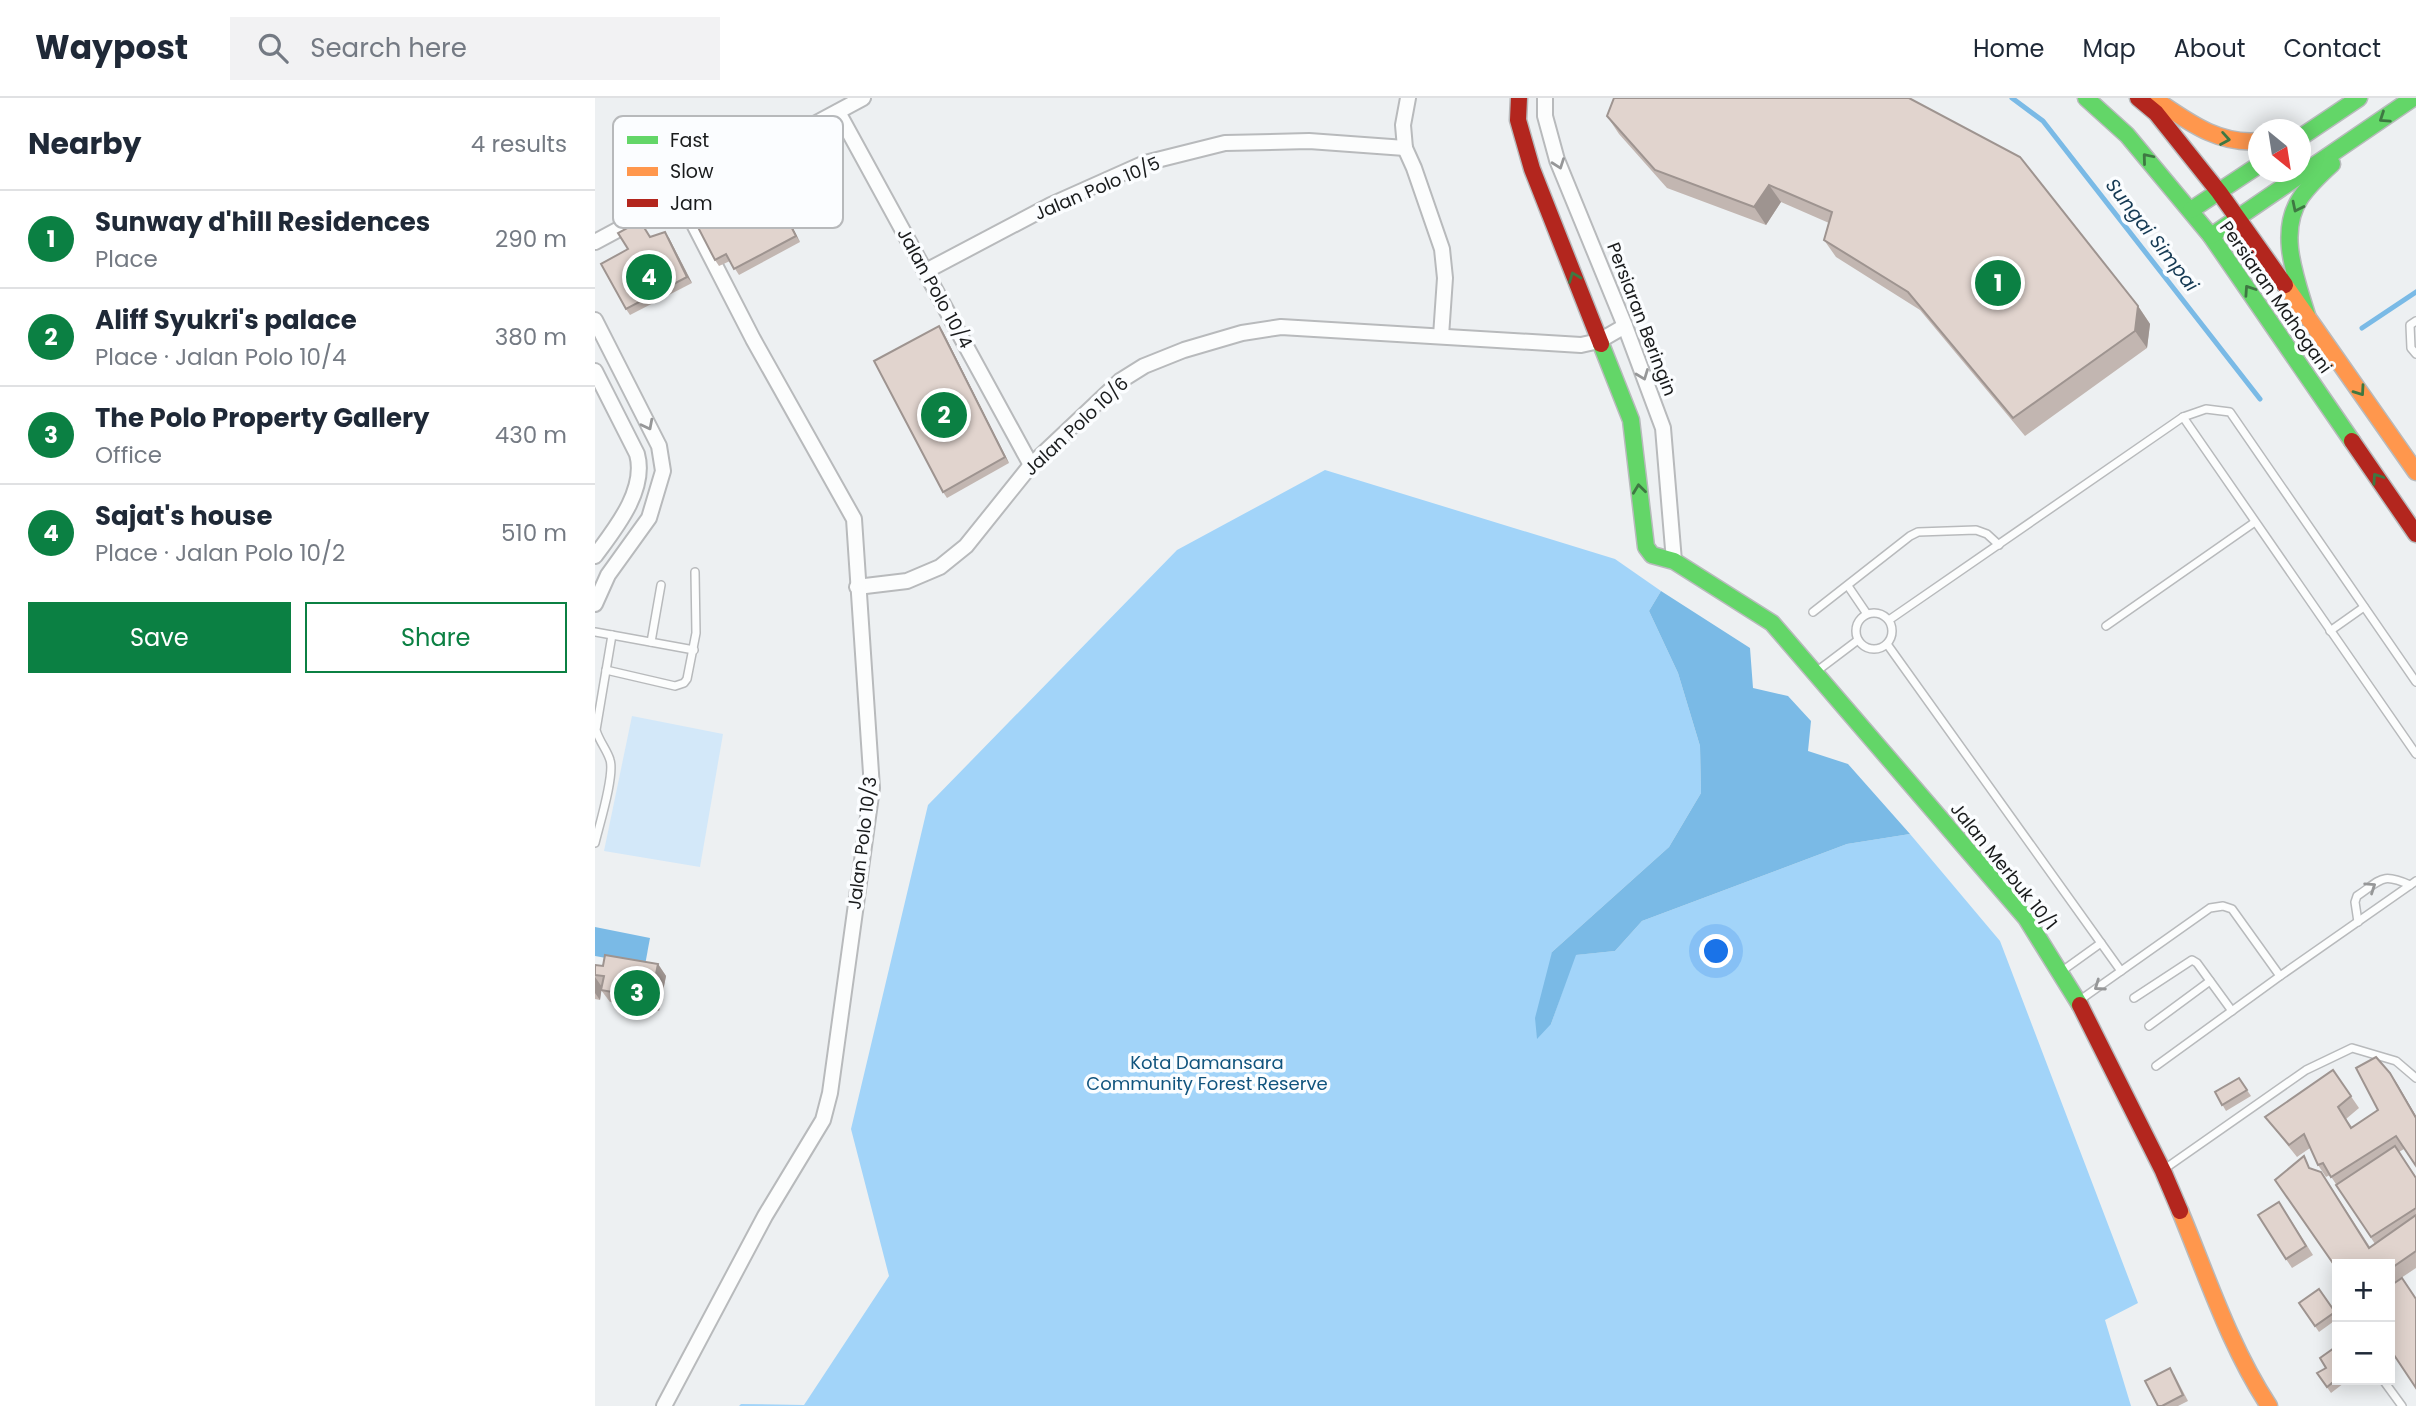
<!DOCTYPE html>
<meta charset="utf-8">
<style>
:root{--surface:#fff;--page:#f2f2f3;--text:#1f2937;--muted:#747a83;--line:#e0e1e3;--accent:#0b8043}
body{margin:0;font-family:Poppins,sans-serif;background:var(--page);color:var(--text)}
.controls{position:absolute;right:21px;bottom:21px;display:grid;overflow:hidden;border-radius:0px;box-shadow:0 4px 18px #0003}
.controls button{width:63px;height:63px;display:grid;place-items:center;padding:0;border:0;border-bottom:2px solid var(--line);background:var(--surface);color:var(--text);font:35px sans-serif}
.compass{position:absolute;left:1653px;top:21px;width:63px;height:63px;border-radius:50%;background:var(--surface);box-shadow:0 4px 18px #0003;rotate:150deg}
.you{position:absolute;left:1122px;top:854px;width:24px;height:24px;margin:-18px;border:5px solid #fff;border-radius:50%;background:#1a73e8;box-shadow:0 0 0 10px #1a73e833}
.badge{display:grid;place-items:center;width:46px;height:46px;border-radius:50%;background:var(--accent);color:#fff;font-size:23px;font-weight:700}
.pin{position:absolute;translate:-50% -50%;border:4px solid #fff;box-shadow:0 2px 7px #0006}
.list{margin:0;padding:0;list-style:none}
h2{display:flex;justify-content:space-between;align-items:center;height:91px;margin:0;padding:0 28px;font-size:30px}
h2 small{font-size:23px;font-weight:400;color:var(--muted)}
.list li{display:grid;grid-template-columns:46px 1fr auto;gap:21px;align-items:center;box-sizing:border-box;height:98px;padding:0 28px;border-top:2px solid var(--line)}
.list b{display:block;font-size:26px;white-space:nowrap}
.list p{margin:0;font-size:23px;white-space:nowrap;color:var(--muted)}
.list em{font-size:23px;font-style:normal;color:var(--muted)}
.actions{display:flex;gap:14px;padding:21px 28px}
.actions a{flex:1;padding:16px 0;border:2px solid var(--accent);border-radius:0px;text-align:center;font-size:24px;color:var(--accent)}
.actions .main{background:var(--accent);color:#fff}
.icon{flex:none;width:38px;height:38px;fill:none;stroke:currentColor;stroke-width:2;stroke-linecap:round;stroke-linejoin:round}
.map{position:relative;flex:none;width:1821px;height:1308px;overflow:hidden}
header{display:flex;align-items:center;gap:42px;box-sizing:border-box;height:98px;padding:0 35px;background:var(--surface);border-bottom:2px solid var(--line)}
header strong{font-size:33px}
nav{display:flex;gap:38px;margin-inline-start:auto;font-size:24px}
.search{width:490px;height:63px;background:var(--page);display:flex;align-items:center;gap:18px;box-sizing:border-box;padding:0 24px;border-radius:0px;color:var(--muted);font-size:26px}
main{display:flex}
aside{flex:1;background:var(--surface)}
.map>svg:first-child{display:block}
</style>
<header>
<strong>Waypost</strong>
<div class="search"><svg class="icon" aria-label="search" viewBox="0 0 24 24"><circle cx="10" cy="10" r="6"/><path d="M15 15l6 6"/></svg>Search here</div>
<nav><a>Home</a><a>Map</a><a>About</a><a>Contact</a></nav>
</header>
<main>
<aside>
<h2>Nearby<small>4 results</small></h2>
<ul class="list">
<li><span class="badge">1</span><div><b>Sunway d'hill Residences</b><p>Place</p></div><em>290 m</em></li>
<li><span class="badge">2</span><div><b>Aliff Syukri's palace</b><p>Place · Jalan Polo 10/4</p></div><em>380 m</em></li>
<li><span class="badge">3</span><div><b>The Polo Property Gallery</b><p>Office</p></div><em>430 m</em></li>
<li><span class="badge">4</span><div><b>Sajat's house</b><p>Place · Jalan Polo 10/2</p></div><em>510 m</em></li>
</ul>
<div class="actions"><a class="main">Save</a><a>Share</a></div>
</aside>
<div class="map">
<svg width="1821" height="1308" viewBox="0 0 1821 1308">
<rect width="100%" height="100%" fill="#edf0f2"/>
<path fill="#d3e8f9" d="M37,618L128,636L105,769L9,753Z"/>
<path fill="#a2d4f9" d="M730,372L1020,461L1066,493L1054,513L1083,575L1105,648L1106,695L1074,749L957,854L956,926L980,857L1020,853L1047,823L1252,746L1315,736L1405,843L1543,1205L1510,1222L1536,1308H144L146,1306L209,1307L294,1178L256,1031L333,707L582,452Z"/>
<g fill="#7abae6">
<path d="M1066,493L1155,550L1158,590L1193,598L1216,623L1213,653L1253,666L1315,736L1252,746L1047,823L1020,853L981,857L956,926L942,941L940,920L957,854L1074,749L1106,695L1105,648L1083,575L1054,513Z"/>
<path d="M0,829L55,840L50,867L0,858Z"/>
</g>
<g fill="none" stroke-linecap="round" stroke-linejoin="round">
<g stroke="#7abae6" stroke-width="5">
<path d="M1417,0L1448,23L1665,301"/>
<path d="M1767,230L1821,194"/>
</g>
<defs>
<g id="lane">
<path d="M1821,223L1815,227L1816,250L1821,256"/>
<path d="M1588,319L1821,656"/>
<path d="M1253,488L1272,516"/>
<path d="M1218,514L1315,438L1323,434L1381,432L1392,436L1404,447"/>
<circle cx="1279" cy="533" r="18"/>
<path d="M1294,522L1588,319L1611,311L1635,314L1821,584"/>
<path d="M1511,528L1660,424"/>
<path d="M1735,533L1769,509"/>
<path d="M0,534L99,552"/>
<path d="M56,544L66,487"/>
<path d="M1292,546L1526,873"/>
<path d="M11,572L80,588L89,585L92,581L101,535L100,474"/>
<path d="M1222,573L1263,542"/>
<path d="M0,745C4,728 20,677 15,662C12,652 4,643 1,632L17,537"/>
<path d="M1763,824L1760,804L1762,798C1786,782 1786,774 1815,787"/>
<path d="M1467,873L1506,845"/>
<path d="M1539,900L1597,862L1602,865L1637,913"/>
<path d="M1485,902L1615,810L1628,808L1637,811L1685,878L1821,783"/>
<path d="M1554,928L1615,883"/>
<path d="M1561,968L1685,878"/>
<path d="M1568,1072L1711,972L1757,950L1801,963L1821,980"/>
<path d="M1788,1282L1807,1308"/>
</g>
<g id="street">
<path d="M813,0L808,27L810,50L819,70L847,151L850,180L846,238"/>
<path d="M950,0V18L962,62L1030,228L1068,330L1079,463"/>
<path d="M243,14L436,367"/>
<path d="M0,144L268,0"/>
<path d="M331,173L456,107L550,65L630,45L714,43L810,50"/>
<path d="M0,222L64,348L68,373L54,420L13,477L0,506"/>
<path d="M0,273L42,356C52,392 20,431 0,458"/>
<path d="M262,489L312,483L345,469L371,448L436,367L525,283L549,268L589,252L647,235L686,229L986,247L1004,243L1030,228"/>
<path d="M69,1308L170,1118L228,1022L235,995L277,690L259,421L158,241L85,99"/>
</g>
<g id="fast">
<path d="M1491,0L1532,37L1616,138L1757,343"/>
<path d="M1706,39L1764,0"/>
<path d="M1596,112L1664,67"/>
<path d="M1616,138L1818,0"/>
<path d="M1712,217C1701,180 1682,134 1706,99C1715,86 1726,76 1737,66"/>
<path d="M1006,246L1036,322L1051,449L1057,457L1079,463L1177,525L1431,820L1485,907"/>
</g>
<g id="slow">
<path d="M1558,0C1591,22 1622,47 1664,43"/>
<path d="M1690,187L1821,374"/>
<path d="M1585,1113C1612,1178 1635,1249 1674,1308"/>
</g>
<g id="jam">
<path d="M924,0L923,22L937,71L1006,246"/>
<path d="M1543,0L1561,15L1624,94L1690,187"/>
<path d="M1757,343L1821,436"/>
<path d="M1485,907L1568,1073L1585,1113"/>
</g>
</defs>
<use href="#lane" stroke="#b8babc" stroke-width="10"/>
<use href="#street" stroke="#b8babc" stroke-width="18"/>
<use href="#fast" stroke="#b8babc" stroke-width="19"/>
<use href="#slow" stroke="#b8babc" stroke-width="19"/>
<use href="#jam" stroke="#b8babc" stroke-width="19"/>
<use href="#lane" stroke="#fcfdfd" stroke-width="7"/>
<use href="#street" stroke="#fcfdfd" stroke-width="14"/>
<use href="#fast" stroke="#63d668" stroke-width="16"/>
<use href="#slow" stroke="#ff974d" stroke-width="16"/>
<use href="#jam" stroke="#b3261e" stroke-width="16"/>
</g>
<g fill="#c2b6b1">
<path d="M1012,18L1543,208L1555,226L1552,250L1430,338L1325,212L1241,159L1229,142L1234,125L1186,104L1171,127L1072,90L1024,36Z"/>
<path d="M170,78L174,84L205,144L144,177L135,163L124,168L120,162Z"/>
<path d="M55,139L74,140L97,185L35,217L31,211Z"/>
<path d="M344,228L348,234L414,365L352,400L348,394Z"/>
<path d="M63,866L71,878L64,913L15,904L6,892L5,902L0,901V867L8,868Z"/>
<path d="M1738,972L1764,1010L1751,1021L1757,1029L1783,1012L1795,975L1821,1018V1068L1809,1051L1804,1054L1821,1079V1170L1797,1186L1795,1251V1166H1742L1718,1071L1734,1086L1775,1149L1780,1146L1735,1077L1731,1079L1723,1067L1715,1050L1702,1059L1670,1019Z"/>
<path d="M1644,980L1656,998L1631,1013L1620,994Z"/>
<path d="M1690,1113L1718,1157L1697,1170L1691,1161Z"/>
<path d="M1724,1191L1742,1218V1221L1724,1234L1704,1205Z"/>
<path d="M1742,1249V1282H1753L1736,1295L1722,1275L1731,1270Z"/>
<path d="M1579,1276L1593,1303L1583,1308H1563Z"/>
</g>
<g fill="#9e9490">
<path d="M170,78L174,84L205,144L201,138Z"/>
<path d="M1174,87L1186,104L1171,127L1159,109Z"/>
<path d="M70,134L74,140L97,185L92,179Z"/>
<path d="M1543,208L1555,226L1552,250L1540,233Z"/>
<path d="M344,228L348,234L414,365L410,359Z"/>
<path d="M63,866L71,878L64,913L56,901Z"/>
<path d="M0,879L7,889L5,902L0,895Z"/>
<path d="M1795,975L1803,987L1821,1018V1020Z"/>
</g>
<g fill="#e1d4ce" stroke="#9e9490" stroke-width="2">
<path d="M1019,0H1314L1425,59L1543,208L1540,233L1418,320L1313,194L1229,142L1237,114L1174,87L1159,109L1060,72L1012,18Z"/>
<path d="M170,78L201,138L139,171L131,156L120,162L94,112Z"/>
<path d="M45,123L55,139L70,134L92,179L31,211L6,166L33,151L23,135Z"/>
<path d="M344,228L410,359L348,394L279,263Z"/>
<path d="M10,857L63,866L56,901L6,892L9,878L0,877V867L8,868Z"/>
<path d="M1781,959L1795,975L1821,1020V1068L1801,1038L1736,1079L1728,1065L1723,1067L1709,1036L1694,1047L1670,1019L1738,972L1756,998L1743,1009L1756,1030L1783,1012L1761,970Z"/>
<path d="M1644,980L1652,992L1627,1007L1620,994Z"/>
<path d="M1800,1048L1821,1080V1110L1776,1139L1741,1087Z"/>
<path d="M1709,1058L1714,1070L1726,1074L1774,1150L1821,1117V1153L1795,1171V1166H1742V1171L1680,1082Z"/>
<path d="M1684,1104L1711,1148L1691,1161L1663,1117Z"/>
<path d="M1807,1180L1821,1201V1290L1795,1251V1182L1798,1186Z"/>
<path d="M1724,1191L1740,1214L1720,1228L1704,1205Z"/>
<path d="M1742,1248V1281L1732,1289L1722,1275L1731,1270L1725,1260Z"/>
<path d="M1575,1270L1588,1297L1567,1308H1563L1550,1283Z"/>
</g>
<defs><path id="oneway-chevron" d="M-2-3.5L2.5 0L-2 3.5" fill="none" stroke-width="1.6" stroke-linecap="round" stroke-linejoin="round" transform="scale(1.75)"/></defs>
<g stroke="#3e7842">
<use href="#oneway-chevron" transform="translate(1789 20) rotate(146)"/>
<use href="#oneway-chevron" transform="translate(1630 41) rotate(10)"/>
<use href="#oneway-chevron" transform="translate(1552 60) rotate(-130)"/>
<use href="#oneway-chevron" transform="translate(1702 109) rotate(116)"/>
<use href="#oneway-chevron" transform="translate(979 179) rotate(-111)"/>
<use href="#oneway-chevron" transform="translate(1654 192) rotate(-124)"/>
<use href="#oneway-chevron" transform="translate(1765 293) rotate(55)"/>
<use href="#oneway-chevron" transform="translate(1782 380) rotate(-124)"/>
<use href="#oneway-chevron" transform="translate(1044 391) rotate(-97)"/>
</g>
<g stroke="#969798">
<use href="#oneway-chevron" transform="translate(964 66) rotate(70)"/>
<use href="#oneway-chevron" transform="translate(1048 277) rotate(69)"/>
<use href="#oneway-chevron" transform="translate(53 327) rotate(63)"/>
<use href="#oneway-chevron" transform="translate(1776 789) rotate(-34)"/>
<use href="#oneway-chevron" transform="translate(1504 888) rotate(145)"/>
</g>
<g text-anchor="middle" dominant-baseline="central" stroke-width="7" stroke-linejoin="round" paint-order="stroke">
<g font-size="18" fill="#191b1c" stroke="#fbfdff">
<text transform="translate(502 90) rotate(-23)">Jalan Polo 10/5</text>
<text transform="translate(340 190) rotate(61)">Jalan Polo 10/4</text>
<text transform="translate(1681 199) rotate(55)">Persiaran Mahogani</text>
<text transform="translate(1047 221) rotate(69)">Persiaran Beringin</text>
<text transform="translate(481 328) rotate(-43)">Jalan Polo 10/6</text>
<text transform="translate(267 745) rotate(-83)">Jalan Polo 10/3</text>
<text transform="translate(1409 768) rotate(51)">Jalan Merbuk 10/1</text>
</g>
<g font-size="18" fill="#11547e" stroke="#fbfdff">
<text x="612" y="964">Kota Damansara<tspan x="612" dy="21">Community Forest Reserve</tspan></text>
</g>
<g font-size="19" font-style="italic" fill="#143953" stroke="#fbfdff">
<text transform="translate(1557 137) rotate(52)">Sungai Simpai</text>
</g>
</g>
<rect x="18" y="18" width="230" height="112" rx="10" fill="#fbfdff" stroke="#b7b9bb" stroke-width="2"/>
<rect x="32" y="38" width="31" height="8" fill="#63d668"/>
<rect x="32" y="69" width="31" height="9" fill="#ff974d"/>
<rect x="32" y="101" width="31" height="8" fill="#b3261e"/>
<g font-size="19" fill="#191b1c">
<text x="75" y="49">Fast</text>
<text x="75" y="80">Slow</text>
<text x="75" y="112">Jam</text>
</g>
</svg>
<div class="controls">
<button>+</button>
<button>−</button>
</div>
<svg class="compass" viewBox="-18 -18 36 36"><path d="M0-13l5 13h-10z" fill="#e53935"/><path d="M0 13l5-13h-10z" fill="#747a83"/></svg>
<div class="you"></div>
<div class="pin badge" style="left:1403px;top:185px">1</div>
<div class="pin badge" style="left:349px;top:317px">2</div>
<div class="pin badge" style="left:42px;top:895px">3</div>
<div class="pin badge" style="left:54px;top:179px">4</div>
</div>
</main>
